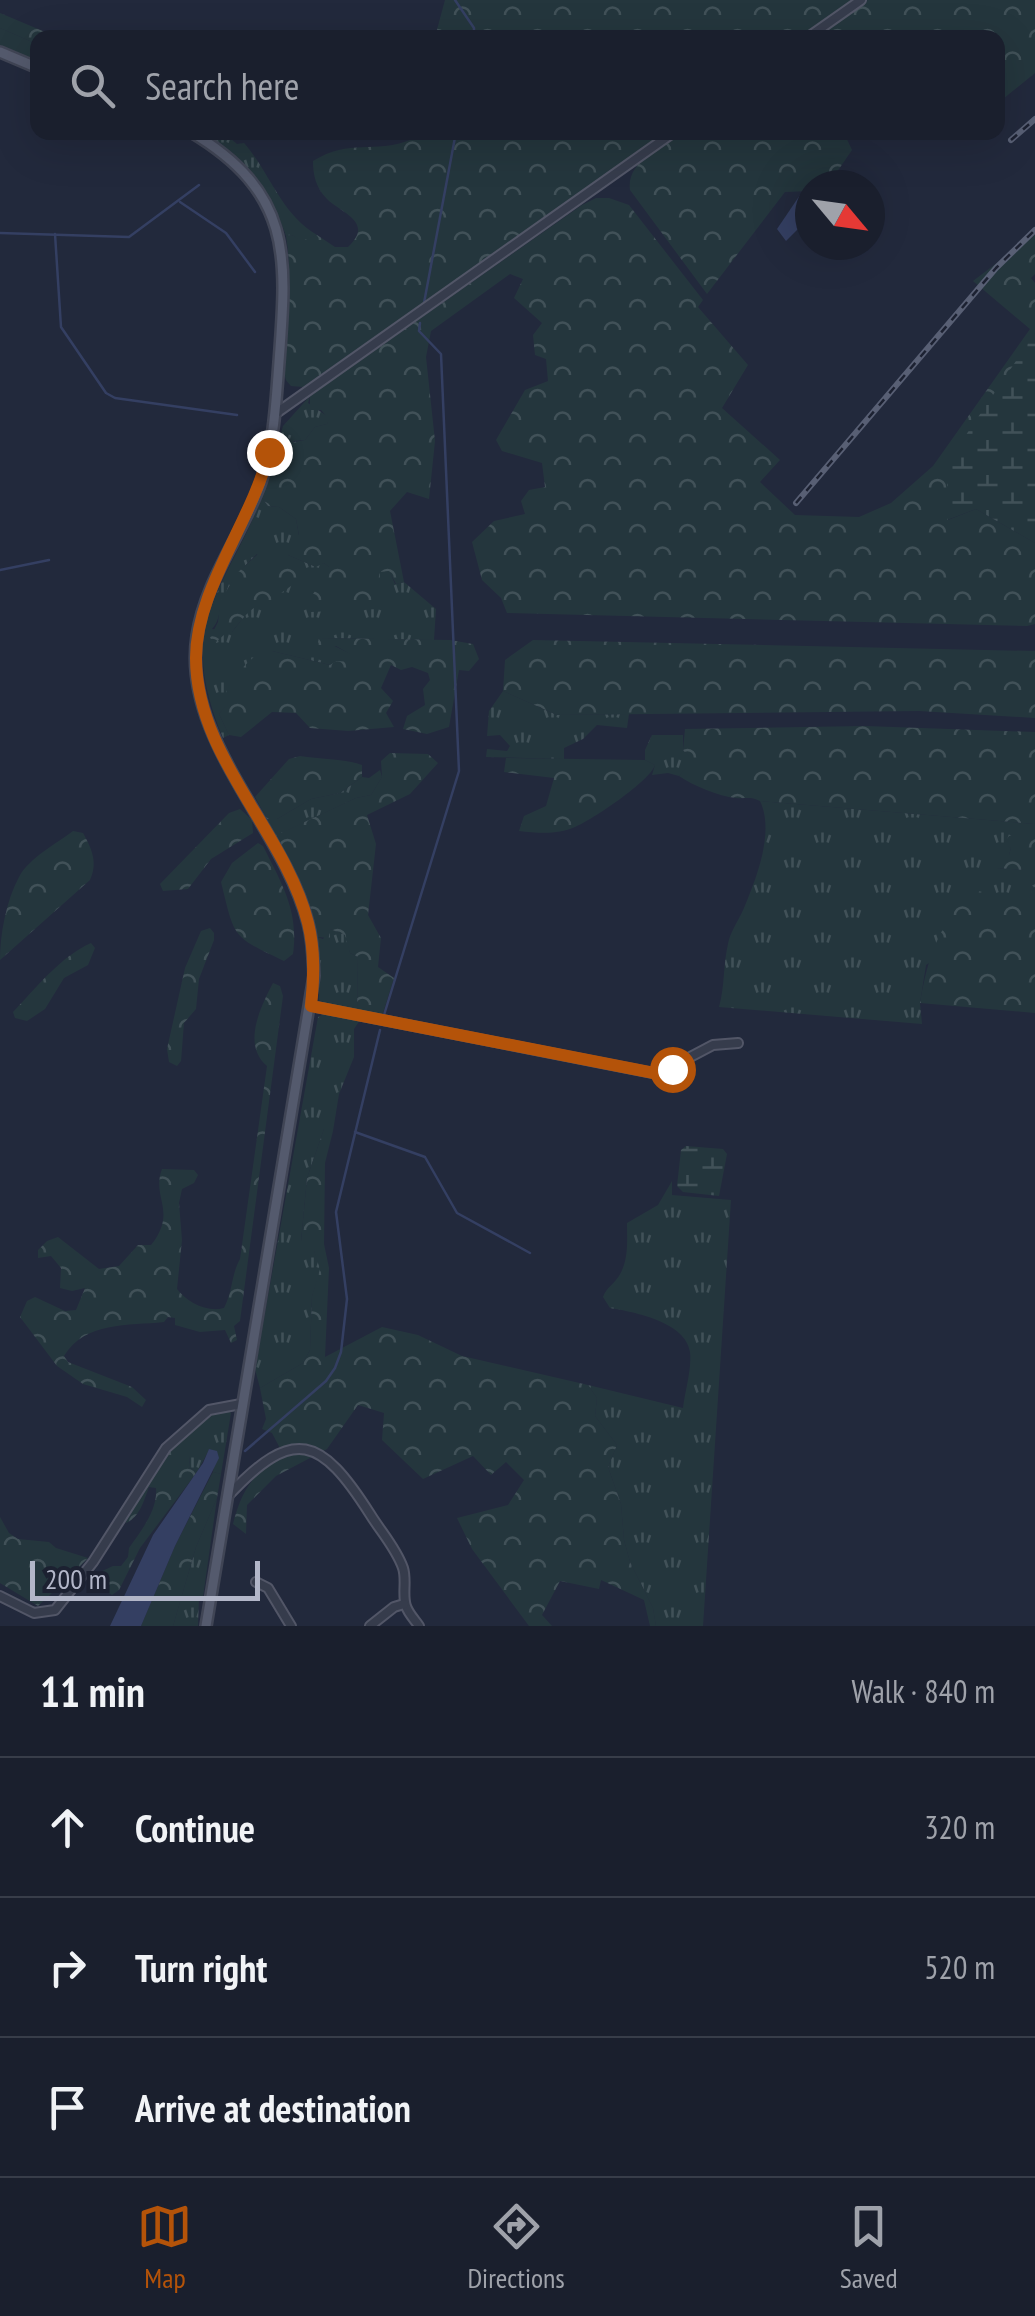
<!DOCTYPE html>
<meta charset="utf-8">
<style>
:root{--surface:#1a1f2d;--page:#232735;--text:#f1f3f6;--muted:#9fa2aa;--line:#383d49;--accent:#b45309}
body{margin:0;font-family:"PT Sans Narrow",sans-serif;background:var(--page);color:var(--text)}
.compass{position:absolute;left:795px;top:170px;width:90px;height:90px;border-radius:50%;background:var(--surface);box-shadow:0 10px 40px #0002;rotate:119deg}
.scale{position:absolute;left:30px;bottom:25px;width:230px;box-sizing:border-box;padding-left:10px;border:5px solid #b2b6c8;border-top:0;font-size:28px;line-height:35px;white-space:nowrap;color:#b2b6c8;-webkit-text-stroke:8px #1c2131;paint-order:stroke}
.stop{position:absolute;width:30px;height:30px;margin:-22px;border:8px solid #b45309;border-radius:50%;background:#fff}
.stop.end{background:#b45309;border-color:#fff;box-shadow:0 2px 10px #0008}
.list{margin:0;padding:0;list-style:none}
h2{display:flex;justify-content:space-between;align-items:center;height:130px;margin:0;padding:0 40px;font-size:42px}
h2 small{font-size:32px;font-weight:400;color:var(--muted)}
.list li{display:grid;grid-template-columns:65px 1fr auto;gap:30px;align-items:center;box-sizing:border-box;height:140px;padding:0 40px;border-top:2px solid var(--line)}
.list b{display:block;font-size:38px;white-space:nowrap}
.list em{font-size:32px;font-style:normal;color:var(--muted)}
.icon{flex:none;width:55px;height:55px;fill:none;stroke:currentColor;stroke-width:2;stroke-linecap:round;stroke-linejoin:round}
.map{position:relative;flex:none;width:1035px;height:1626px;overflow:hidden}
.search{position:absolute;background:var(--surface);box-shadow:0 10px 40px #0002;left:30px;right:30px;top:30px;height:110px;display:flex;align-items:center;gap:25px;box-sizing:border-box;padding:0 35px;border-radius:20px;color:var(--muted);font-size:38px}
.sheet{height:550px;background:var(--surface)}
nav{display:flex;justify-content:space-around;align-items:center;box-sizing:border-box;height:140px;border-top:2px solid var(--line);background:var(--surface);font-size:28px;color:var(--muted)}
nav a{display:grid;justify-items:center;gap:5px}
nav .on{color:var(--accent)}
.map>svg:first-child{display:block}
</style>
<div class="map">
<svg width="1035" height="1626" viewBox="0 0 1035 1626">
<defs>
<pattern id="grass-tufts" width="24" height="20" patternUnits="userSpaceOnUse" patternTransform="scale(2.5)"><rect width="24" height="20" fill="#24363d"/><path d="M3 7l-1-3M5 7V3M7 7l1-3M15 17l-1-3M17 17v-4M19 17l1-3" fill="none" stroke="#415158"/></pattern>
<pattern id="forest-crowns" width="20" height="18" patternUnits="userSpaceOnUse" patternTransform="scale(2.5)"><rect width="20" height="18" fill="#24363d"/><path d="M2 6a3 3 0 1 1 6 0M12 15a3 3 0 1 1 6 0" fill="none" stroke="#415158"/></pattern>
<pattern id="wetland-marsh" width="20" height="14" patternUnits="userSpaceOnUse" patternTransform="scale(2.5)"><rect width="20" height="14" fill="#24363d"/><path d="M1 5h8M5 5V1M11 12h8M15 12V8" fill="none" stroke="#415158"/></pattern>
</defs>
<rect width="100%" height="100%" fill="#22293c"/>
<g fill="url(#grass-tufts)" fill-rule="evenodd">
<path d="M0,28L37,44V63L0,47Z"/>
<path d="M203,133H224L237,144L244,143C271,174 280,213 317,235L302,242L292,235L286,236C272,193 242,157 203,133Z"/>
<path d="M310,396L308,403L330,418L327,424L315,427L305,440L282,442L273,462L283,426Z"/>
<path d="M262,498L268,506L279,507L296,519L299,536L288,555L314,566L324,563L329,567L330,577L389,570L395,584L404,582L436,609L434,640L318,638L351,654L350,662L330,665L272,651L219,714L229,735L223,738C176,624 221,598 262,498ZM257,554L269,573L300,579L250,609L232,632L212,629C221,619 218,610 223,599C231,580 242,568 257,554Z"/>
<path d="M503,691L557,715L629,714L627,728L597,725L583,739L564,748V759L486,757L487,749L507,751L510,746L500,735L487,736L489,711Z"/>
<path d="M652,735H683V750L693,760L679,776L668,773L652,775L655,765L645,760V750Z"/>
<path d="M380,770L382,777L371,795L356,798L282,833L277,840L267,819H277L311,799L340,793L362,777L369,778Z"/>
<path d="M760,801L1035,824V831L1009,837L1004,843L1011,848L1009,855L996,868L1025,870L1034,887L1029,899L926,965L920,1003L922,1024L719,1007C725,986 723,965 728,944C730,932 739,920 744,908C756,879 775,832 760,801Z"/>
<path d="M330,929L346,935L350,953L358,957L357,1011L327,1005L319,1000L317,937L323,939Z"/>
<path d="M326,1013L360,1020L354,1029V1057L339,1094L333,1131L324,1129L307,1178L301,1241L314,1251L321,1269L312,1296L310,1350L303,1363L260,1388L255,1369L318,1017Z"/>
<path d="M672,1181V1195L731,1200L703,1626H656L653,1608L630,1562L624,1540L621,1504L608,1467L617,1445L595,1416L597,1398L588,1385L683,1408C685,1391 692,1369 690,1352C686,1322 634,1312 610,1308L603,1297C607,1287 613,1285 619,1276C629,1260 627,1241 627,1223L658,1205Z"/>
<path d="M228,1410L231,1413L221,1474L213,1472L214,1466L209,1450L197,1472L189,1467L190,1457L181,1439L211,1413Z"/>
<path d="M217,1498L203,1597H199L198,1626H173L196,1547Z"/>
</g>
<g fill="url(#forest-crowns)">
<path d="M445,0H854L800,37H435Z"/>
<path d="M868,0H1035V73L998,103V38H815Z"/>
<path d="M0,13L57,37L38,38L37,44L0,28Z"/>
<path d="M414,133H666L303,387L291,386C286,380 285,381 285,372C283,326 294,283 286,236L292,235L302,241L317,235L335,247H348C375,222 341,213 327,199C316,188 313,175 313,161C350,138 375,154 410,140Z"/>
<path d="M681,133H844L852,150L828,185H810V191L785,192L707,294L630,190C626,162 661,147 681,133Z"/>
<path d="M596,198H609L629,205L703,300L698,307L748,365L722,408L780,460L760,482L795,515L859,517L891,503L933,466L1030,329L973,281L1035,234V274L1031,278L1035,283V333L948,520L976,509L1035,543V624L1027,626L507,613L501,598L482,580L472,542L494,521L525,514L521,501L529,490L545,487L542,463L502,451L496,440L525,390L548,381L546,359L535,355L533,335L542,323L514,298L523,279L510,274L431,331L426,357L435,441L429,499L407,492L390,511L404,582L396,584L389,571L380,572L379,609L311,612L307,603L323,579L329,576V567L324,563L316,567L288,555L290,540L299,535L296,519L279,507L268,506L262,498L281,443L287,437L294,442L305,440L315,427L327,424L329,419L321,410H310V396L582,205Z"/>
<path d="M258,554L263,557L269,572L283,566L298,572L301,579L281,593L278,602C255,599 244,617 232,632L225,634L216,642L210,638L218,622L220,603L236,574Z"/>
<path d="M319,638L450,640L473,644L479,659L469,671L459,670L449,727L427,734L403,729L407,716L425,705L423,689L430,680L428,673L412,667L401,670L391,665L381,688L393,701L386,713L394,727L348,731L310,728L296,713L272,712L241,737L229,735L219,714L229,701L225,684L258,653L272,651L330,665L337,661L350,662V654L336,646H317Z"/>
<path d="M533,640L1035,651V718L919,711L557,715L503,691L505,660Z"/>
<path d="M865,726L1035,732V824L760,801C750,796 746,799 736,798C718,796 694,786 679,776L692,760L683,750L685,729Z"/>
<path d="M390,753L428,754L438,763L410,794L367,815L376,844L368,915L381,938L378,967L394,978L382,1016L357,1011L358,957L350,953L345,935L330,929V938L317,937L303,890L277,840L281,833L356,798L371,795L382,777L381,761Z"/>
<path d="M300,756C319,759 346,759 362,765V777L340,793L311,799L277,819H267L255,797L289,759Z"/>
<path d="M506,758L645,760L655,765C650,781 592,820 575,827C557,835 538,833 519,831L524,816L546,806L554,778L504,772Z"/>
<path d="M240,809L252,820L253,833L211,859L188,889L163,891L160,884L229,813Z"/>
<path d="M1030,830L1035,831V1013L920,1003C929,951 938,932 969,890L1029,898L1034,887L1025,881V870L996,868L994,857L1001,852L1009,855L1011,848L1003,844L1009,836Z"/>
<path d="M73,831L83,833C92,849 98,863 90,880L0,960C0,935 6,901 19,877C29,858 56,844 73,831Z"/>
<path d="M258,843L263,846C282,884 299,911 293,954L284,961C231,936 235,938 221,882L232,863Z"/>
<path d="M210,928L214,933V940L199,979L196,1009L184,1023L181,1061L177,1066L169,1062L167,1049L185,968L201,931Z"/>
<path d="M91,943L95,948L88,965L64,978L45,1009L27,1021L15,1018L13,1012C36,988 60,957 91,943Z"/>
<path d="M273,983L280,986L283,996L240,1321L234,1326L237,1340L231,1343L225,1330L200,1332L175,1325V1318L168,1317L164,1322C128,1326 85,1321 64,1356L68,1362L132,1387L146,1400L142,1407L127,1397L83,1384L57,1366L20,1317L27,1301L35,1297L65,1311L76,1310L85,1288L72,1291L60,1288L61,1268L51,1256L38,1258V1250L47,1241L58,1237L99,1269L119,1266L138,1245H151C178,1211 151,1198 162,1169L194,1170L198,1175L194,1183L182,1189L179,1203L182,1240L177,1289C187,1302 207,1313 224,1308C233,1291 231,1275 240,1259L267,1066C242,1045 260,1008 273,983Z"/>
<path d="M329,1128L333,1131L325,1163L324,1244L329,1268L325,1357L382,1327L418,1335L462,1356L588,1385L597,1398L595,1416L617,1445L608,1467L621,1504L624,1540L630,1562L653,1608L656,1626H650L644,1600L601,1580L599,1589L560,1581L542,1615L552,1626H529L472,1549L457,1518L508,1505L524,1480L506,1462L491,1475L473,1456L423,1479L382,1440L384,1413L358,1405L327,1449L276,1476L247,1505L246,1534L233,1524C242,1488 254,1475 282,1452L272,1433L262,1429L266,1419L260,1388L303,1363L310,1350L312,1296L320,1269L314,1251H308L301,1242L307,1178L324,1129Z"/>
<path d="M181,1439L191,1444L189,1467L197,1472L140,1548L119,1590L112,1595L94,1584L96,1574L113,1566H121L128,1557L129,1548C141,1531 158,1510 156,1488L149,1487C144,1501 139,1518 126,1523L124,1519L165,1456Z"/>
<path d="M213,1472L221,1474L217,1498L196,1547L173,1626H141L175,1546Z"/>
<path d="M0,1517L9,1533L18,1539L49,1542L56,1548L88,1558L76,1570L52,1583L53,1592L38,1606L0,1583Z"/>
</g>
<g fill="url(#wetland-marsh)">
<path d="M1035,333V543L976,509L947,520V463Z"/>
<path d="M686,1146L723,1149L727,1154L719,1196L683,1192L677,1186L681,1150Z"/>
</g>
<g fill="#343f62">
<path d="M800,195L810,202L806,221L786,241L777,229Z"/>
<path d="M209,1449L217,1451L219,1458L175,1546L141,1626H110L153,1535L203,1463Z"/>
</g>
<g fill="none" stroke-linecap="round" stroke-linejoin="round">
<g stroke="#343f62" stroke-width="2.5">
<path d="M455,0L474,28V38"/>
<path d="M180,202L226,233L255,272"/>
<path d="M0,233L129,237L199,185"/>
<path d="M55,234L61,327L106,393L115,398L237,415"/>
<path d="M424,303L456,132"/>
<path d="M0,570L49,560"/>
<path d="M384,1015L459,771L441,354L419,331L420,323"/>
<path d="M355,1132L425,1157L457,1213L530,1253"/>
<path d="M245,1451L326,1381L335,1368L341,1352L347,1299L336,1212L380,1030"/>
</g>
<defs>
<g id="minor">
<path d="M807,38L861,0"/>
<path d="M275,414L674,132"/>
<path d="M311,1006L658,1074L713,1045L738,1043"/>
<path d="M228,1496C294,1425 321,1437 370,1514C381,1532 396,1548 403,1568C407,1580 402,1595 406,1606C408,1613 415,1620 419,1626"/>
<path d="M256,1582L268,1588L291,1626"/>
<path d="M0,1596L34,1613L55,1610L93,1562L166,1448L209,1410L241,1404"/>
<path d="M370,1626L394,1607L404,1604"/>
</g>
<g id="major">
<path d="M0,52L38,68"/>
<path d="M191,132C293,193 287,256 279,362C276,402 274,444 261,482C243,534 205,580 197,636C181,739 284,828 308,923C313,941 313,958 314,976L206,1626"/>
</g>
</defs>
<use href="#minor" stroke="#525667" stroke-width="12"/>
<use href="#major" stroke="#404555" stroke-width="14"/>
<use href="#minor" stroke="#363c4c" stroke-width="8"/>
<use href="#major" stroke="#545a6d" stroke-width="9"/>
<defs>
<g id="rail">
<path d="M1011,140L1035,119"/>
<path d="M796,503L996,268L1035,230"/>
</g>
</defs>
<use href="#rail" stroke="#585f74" stroke-width="6"/>
<use href="#rail" stroke="#1c2131" stroke-width="2.5" stroke-dasharray="8" stroke-linecap="butt"/>
</g>
<g fill="none" stroke-linecap="round" stroke-linejoin="round">
<path stroke="#b45309" stroke-width="12" d="M269,452C252,521 196,589 196,658C196,757 285,831 308,923C315,951 314,978 311,1006L654,1073L672,1069"/>
</g>
</svg>
<svg class="compass" viewBox="-18 -18 36 36"><path d="M0-13l5 13h-10z" fill="#e53935"/><path d="M0 13l5-13h-10z" fill="#9fa2aa"/></svg>
<div class="scale">200 m</div>
<div class="stop" style="left:672px;top:1069px"></div>
<div class="stop end" style="left:269px;top:452px"></div>
<div class="search"><svg class="icon" aria-label="search" viewBox="0 0 24 24"><circle cx="10" cy="10" r="6"/><path d="M15 15l6 6"/></svg>Search here</div>
</div>
<section class="sheet">
<h2>11 min<small>Walk · 840 m</small></h2>
<ul class="list">
<li><svg class="icon" aria-label="ahead" viewBox="0 0 24 24"><path d="M12 20V5M6 11l6-6 6 6"/></svg><div><b>Continue</b></div><em>320 m</em></li>
<li><svg class="icon" aria-label="right" viewBox="0 0 24 24"><path d="M7 20v-9h11M14 6l5 5-5 5"/></svg><div><b>Turn right</b></div><em>520 m</em></li>
<li><svg class="icon" aria-label="arrive" viewBox="0 0 24 24"><path d="M6 21V4h12l-3 4 3 4H6"/></svg><div><b>Arrive at destination</b></div></li>
</ul>
</section>
<nav>
<a class="on"><svg class="icon" aria-label="map" viewBox="0 0 24 24"><path d="M3 6l6-2 6 2 6-2v14l-6 2-6-2-6 2zM9 4v14M15 6v14"/></svg>Map</a>
<a><svg class="icon" aria-label="directions" viewBox="0 0 24 24"><path d="M12 3l9 9-9 9-9-9zM9 14v-3h6M13 9l2 2-2 2"/></svg>Directions</a>
<a><svg class="icon" aria-label="saved" viewBox="0 0 24 24"><path d="M7 4h10v16l-5-4-5 4z"/></svg>Saved</a>
</nav>
